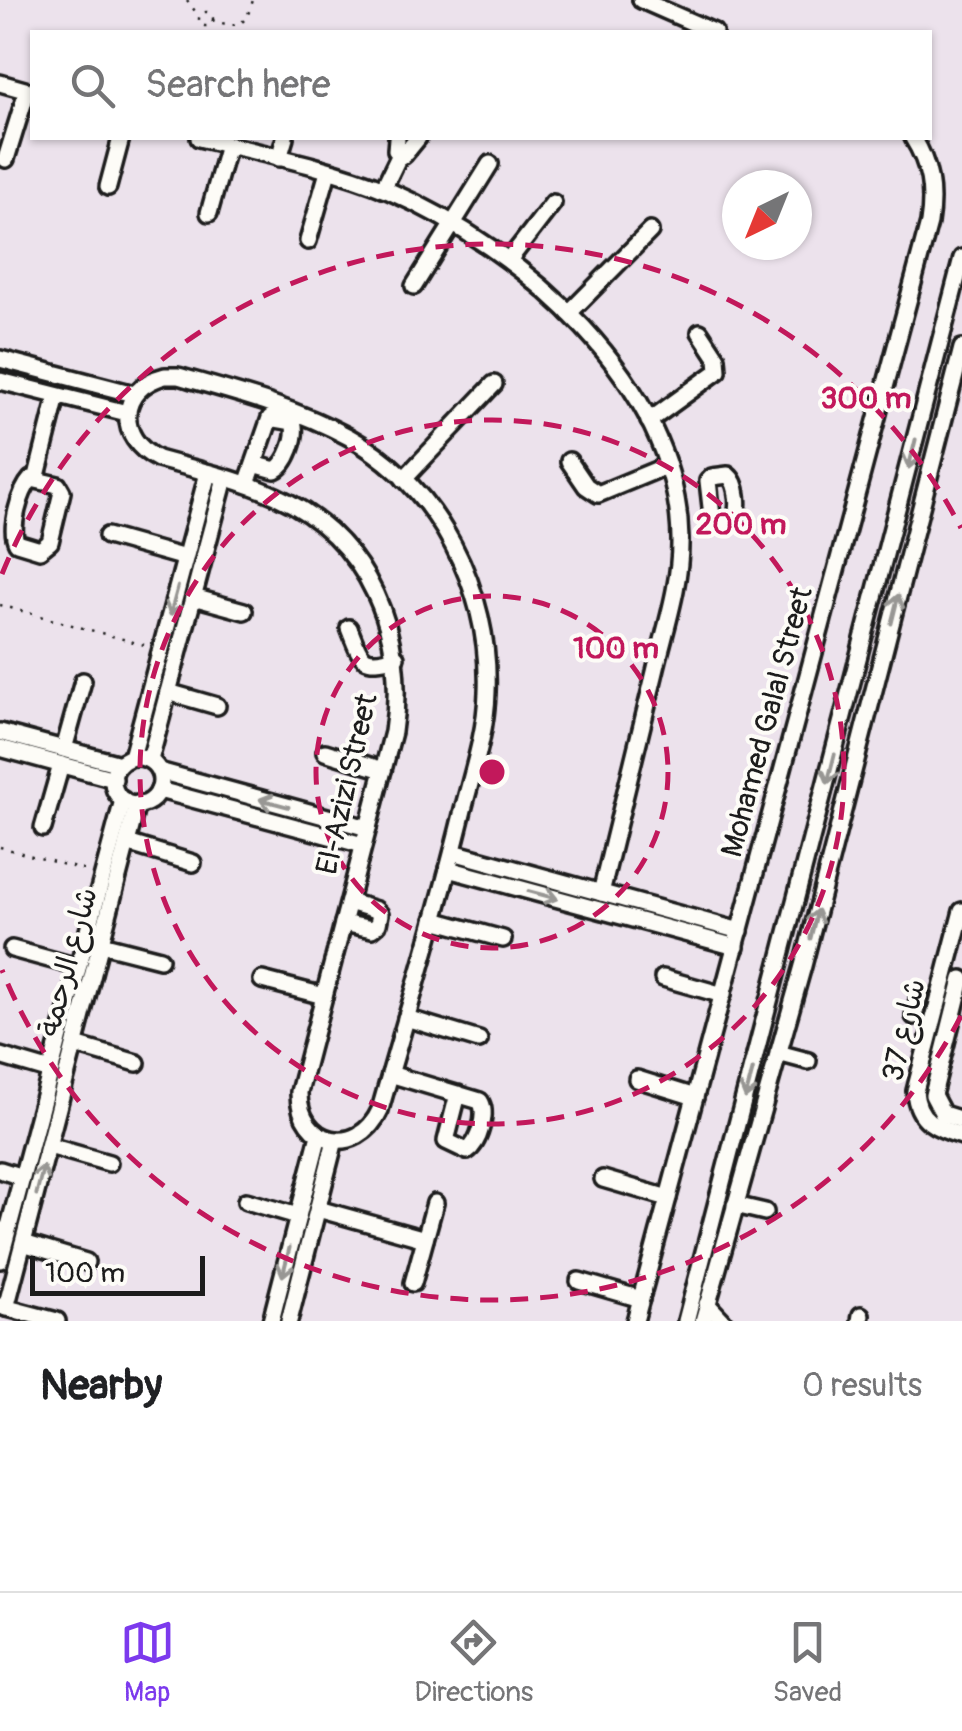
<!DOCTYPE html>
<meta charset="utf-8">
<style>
:root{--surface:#fff;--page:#f2f2f2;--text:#202124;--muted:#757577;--line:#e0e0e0;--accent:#7c3aed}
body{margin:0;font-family:Pangolin,"Playpen Sans Arabic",sans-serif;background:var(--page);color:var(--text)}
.compass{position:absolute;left:722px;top:170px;width:90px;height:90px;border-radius:50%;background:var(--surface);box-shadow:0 2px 8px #0004;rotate:223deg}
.scale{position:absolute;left:30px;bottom:25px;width:175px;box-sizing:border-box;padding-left:10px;border:5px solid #1c1c1c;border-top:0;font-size:28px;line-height:35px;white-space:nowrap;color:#1c1c1c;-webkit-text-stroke:8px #fdfcf7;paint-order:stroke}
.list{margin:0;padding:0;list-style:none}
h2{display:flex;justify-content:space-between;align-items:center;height:130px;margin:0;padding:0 40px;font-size:42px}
h2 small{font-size:32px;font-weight:400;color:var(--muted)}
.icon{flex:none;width:55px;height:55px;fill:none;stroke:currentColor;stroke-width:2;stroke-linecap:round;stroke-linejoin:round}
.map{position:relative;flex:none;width:962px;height:1321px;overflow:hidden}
.search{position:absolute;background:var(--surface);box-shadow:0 2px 8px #0004;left:30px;right:30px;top:30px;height:110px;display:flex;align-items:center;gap:25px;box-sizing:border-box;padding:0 35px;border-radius:0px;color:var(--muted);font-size:38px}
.sheet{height:270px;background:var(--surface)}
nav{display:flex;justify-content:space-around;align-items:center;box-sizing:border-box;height:140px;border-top:2px solid var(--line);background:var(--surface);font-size:28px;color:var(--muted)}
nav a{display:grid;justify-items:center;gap:5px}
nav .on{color:var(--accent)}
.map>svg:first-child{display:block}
</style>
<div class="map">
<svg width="962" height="1321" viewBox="0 0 962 1321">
<rect width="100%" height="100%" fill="#ece2ec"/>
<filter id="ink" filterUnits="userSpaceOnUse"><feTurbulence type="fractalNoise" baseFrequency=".01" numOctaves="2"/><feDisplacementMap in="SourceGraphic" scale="20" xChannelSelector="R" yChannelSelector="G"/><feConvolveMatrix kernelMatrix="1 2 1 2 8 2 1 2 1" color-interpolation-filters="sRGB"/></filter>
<g filter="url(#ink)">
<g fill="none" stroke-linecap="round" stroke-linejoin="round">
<defs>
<g id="minor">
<path d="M641,0L714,32"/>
<path d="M0,83L32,92"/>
<path d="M199,138C260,153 331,167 389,191C521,248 678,382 680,539C681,584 665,629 655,672C637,746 619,819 601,893"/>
<path d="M397,138L396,150L404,155L418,138"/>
<path d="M279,158L285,138"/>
<path d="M6,159L27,91"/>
<path d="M108,187L121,138"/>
<path d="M383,189L400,154"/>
<path d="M209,213L228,145"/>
<path d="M308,241L328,172"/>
<path d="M509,260L553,203"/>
<path d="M414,286L490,164"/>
<path d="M569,313L650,231"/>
<path d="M0,359L134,394"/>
<path d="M165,376H178C235,392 296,408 349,437C439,487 491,591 487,692C486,732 473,771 463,810C439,911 408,1010 380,1110C358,1159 298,1145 299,1092L393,732C408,635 369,538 276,496C239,479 198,470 158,459C116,439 117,388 165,376Z"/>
<path d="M0,381L127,413"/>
<path d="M649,421L718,371L717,358L700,332"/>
<path d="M569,461L586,486L598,494L666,466"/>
<path d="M728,475C738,483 741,510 733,520L718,522L712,516L708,481L712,477Z"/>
<path d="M404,479L494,384"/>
<path d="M36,480L58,485L62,492L50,542L40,550L17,543C9,529 20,491 31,479L36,480L57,396"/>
<path d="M247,484L254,464L275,470C287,464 298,436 293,422L270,418L254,464"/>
<path d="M107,536L185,558"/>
<path d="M193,597L244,611"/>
<path d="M349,628C361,659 361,667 396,657"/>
<path d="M168,692L217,706"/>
<path d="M0,732L120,764"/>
<path d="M0,748L114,779"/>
<path d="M64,749L83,681"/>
<path d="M325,752L383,770"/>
<path d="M132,757L208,473"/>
<circle cx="137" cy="781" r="24"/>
<path d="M150,760L225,478"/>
<path d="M159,771L368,828"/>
<path d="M159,790L363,845"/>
<path d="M43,828L61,765"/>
<path d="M127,843L193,863"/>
<path d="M453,852L740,931"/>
<path d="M448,869L736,947"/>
<path d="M962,911L915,1091C917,1121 936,1128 962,1136"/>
<path d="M434,920L503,939"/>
<path d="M343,923L372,929L378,924L380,914L376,910L349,902"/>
<path d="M101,944L160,959"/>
<path d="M12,949L78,967"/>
<path d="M663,978L723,995"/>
<path d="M962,979L933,1095L943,1114L962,1120"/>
<path d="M262,980L324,996"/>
<path d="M914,1016L920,992"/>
<path d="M406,1018L479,1040"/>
<path d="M75,1045L137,1063"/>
<path d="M778,1053L808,1061"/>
<path d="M0,1056L51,1071"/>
<path d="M390,1074L480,1101C488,1113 479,1143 467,1151L446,1141L458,1094"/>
<path d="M637,1079L695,1097"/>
<path d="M49,1146L109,1163"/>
<path d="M0,1170L22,1177"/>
<path d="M603,1179L668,1198"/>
<path d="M246,1201L298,1216"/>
<path d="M735,1205L765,1212"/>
<path d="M318,1209L425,1239"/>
<path d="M23,1243L86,1262"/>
<path d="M0,1260L123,800"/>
<path d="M579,1281L641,1299"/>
<path d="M413,1283L435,1203"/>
<path d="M707,1304L723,1321"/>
<path d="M0,1306L57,1321"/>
<path d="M6,1308L137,804"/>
<path d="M271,1321L319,1135"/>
<path d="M289,1321L335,1140"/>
<path d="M635,1321L929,223C934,191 930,165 913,138"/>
<path d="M686,1321L962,258"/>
<path d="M703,1321L803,966L962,348"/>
<path d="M860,1321L861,1315"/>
</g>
</defs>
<use href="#minor" stroke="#1c1c1c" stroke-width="22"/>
<g stroke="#1c1c1c" stroke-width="2.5" stroke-dasharray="2.5 8" stroke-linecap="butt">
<path d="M187,0L197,14"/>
<circle cx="206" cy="19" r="7"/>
<path d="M212,20C239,29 245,27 253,0"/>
<path d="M0,605L148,646"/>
<path d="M0,847L90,872"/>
</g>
<use href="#minor" stroke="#fdfcf7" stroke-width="15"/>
</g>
<defs><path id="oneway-shaft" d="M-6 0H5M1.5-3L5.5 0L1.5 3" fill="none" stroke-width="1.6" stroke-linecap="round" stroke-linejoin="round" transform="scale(2.5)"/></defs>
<g stroke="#989794">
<use href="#oneway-shaft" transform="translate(912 454) rotate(104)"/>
<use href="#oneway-shaft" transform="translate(174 601) rotate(105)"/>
<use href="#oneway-shaft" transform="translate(895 609) rotate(-76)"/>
<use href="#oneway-shaft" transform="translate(831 769) rotate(104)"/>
<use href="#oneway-shaft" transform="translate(274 803) rotate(-165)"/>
<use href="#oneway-shaft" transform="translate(543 895) rotate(15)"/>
<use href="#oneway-shaft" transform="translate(814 924) rotate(-76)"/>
<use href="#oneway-shaft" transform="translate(749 1084) rotate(105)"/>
<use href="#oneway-shaft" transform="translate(40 1180) rotate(-76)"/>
<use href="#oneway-shaft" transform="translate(286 1262) rotate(104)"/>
</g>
</g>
<g fill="none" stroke="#c2185b" stroke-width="5" stroke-dasharray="18 12">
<circle cx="492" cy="772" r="176"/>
<circle cx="492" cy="772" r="352"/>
<path d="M961 1016A529 529 0 0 1 2 970M2 574A529 529 0 0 1 961 528"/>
</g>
<g text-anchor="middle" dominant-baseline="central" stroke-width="8" stroke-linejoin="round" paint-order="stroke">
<g font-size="30" fill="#1c1c1c" stroke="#fdfcf7">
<text transform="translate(767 722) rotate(-75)">Mohamed Galal Street</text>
<text transform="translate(347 784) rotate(-77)">El-Azizi Street</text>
<text transform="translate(68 962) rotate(-75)">شارع الرحمة</text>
<text transform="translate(904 1030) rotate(-77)">شارع 37</text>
</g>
</g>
<circle cx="492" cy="772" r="15" fill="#c2185b" stroke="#fdfcf7" stroke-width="5"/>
<g font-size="30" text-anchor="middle" font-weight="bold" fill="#c2185b" stroke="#fdfcf7" stroke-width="8" stroke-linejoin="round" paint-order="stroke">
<text x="866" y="408">300 m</text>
<text x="741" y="534">200 m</text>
<text x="616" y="658">100 m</text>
</g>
</svg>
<svg class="compass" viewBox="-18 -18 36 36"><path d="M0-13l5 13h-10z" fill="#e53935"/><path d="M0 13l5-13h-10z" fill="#757577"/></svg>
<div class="scale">100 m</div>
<div class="search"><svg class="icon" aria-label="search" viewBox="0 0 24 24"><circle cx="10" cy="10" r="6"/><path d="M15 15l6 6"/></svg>Search here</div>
</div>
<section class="sheet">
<h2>Nearby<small>0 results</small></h2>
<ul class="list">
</ul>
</section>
<nav>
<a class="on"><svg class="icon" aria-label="map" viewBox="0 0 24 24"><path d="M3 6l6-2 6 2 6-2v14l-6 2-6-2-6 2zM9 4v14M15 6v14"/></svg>Map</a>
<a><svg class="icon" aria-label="directions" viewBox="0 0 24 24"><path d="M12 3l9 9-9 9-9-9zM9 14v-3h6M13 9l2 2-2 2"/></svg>Directions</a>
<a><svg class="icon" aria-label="saved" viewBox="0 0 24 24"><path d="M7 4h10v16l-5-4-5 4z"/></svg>Saved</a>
</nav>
